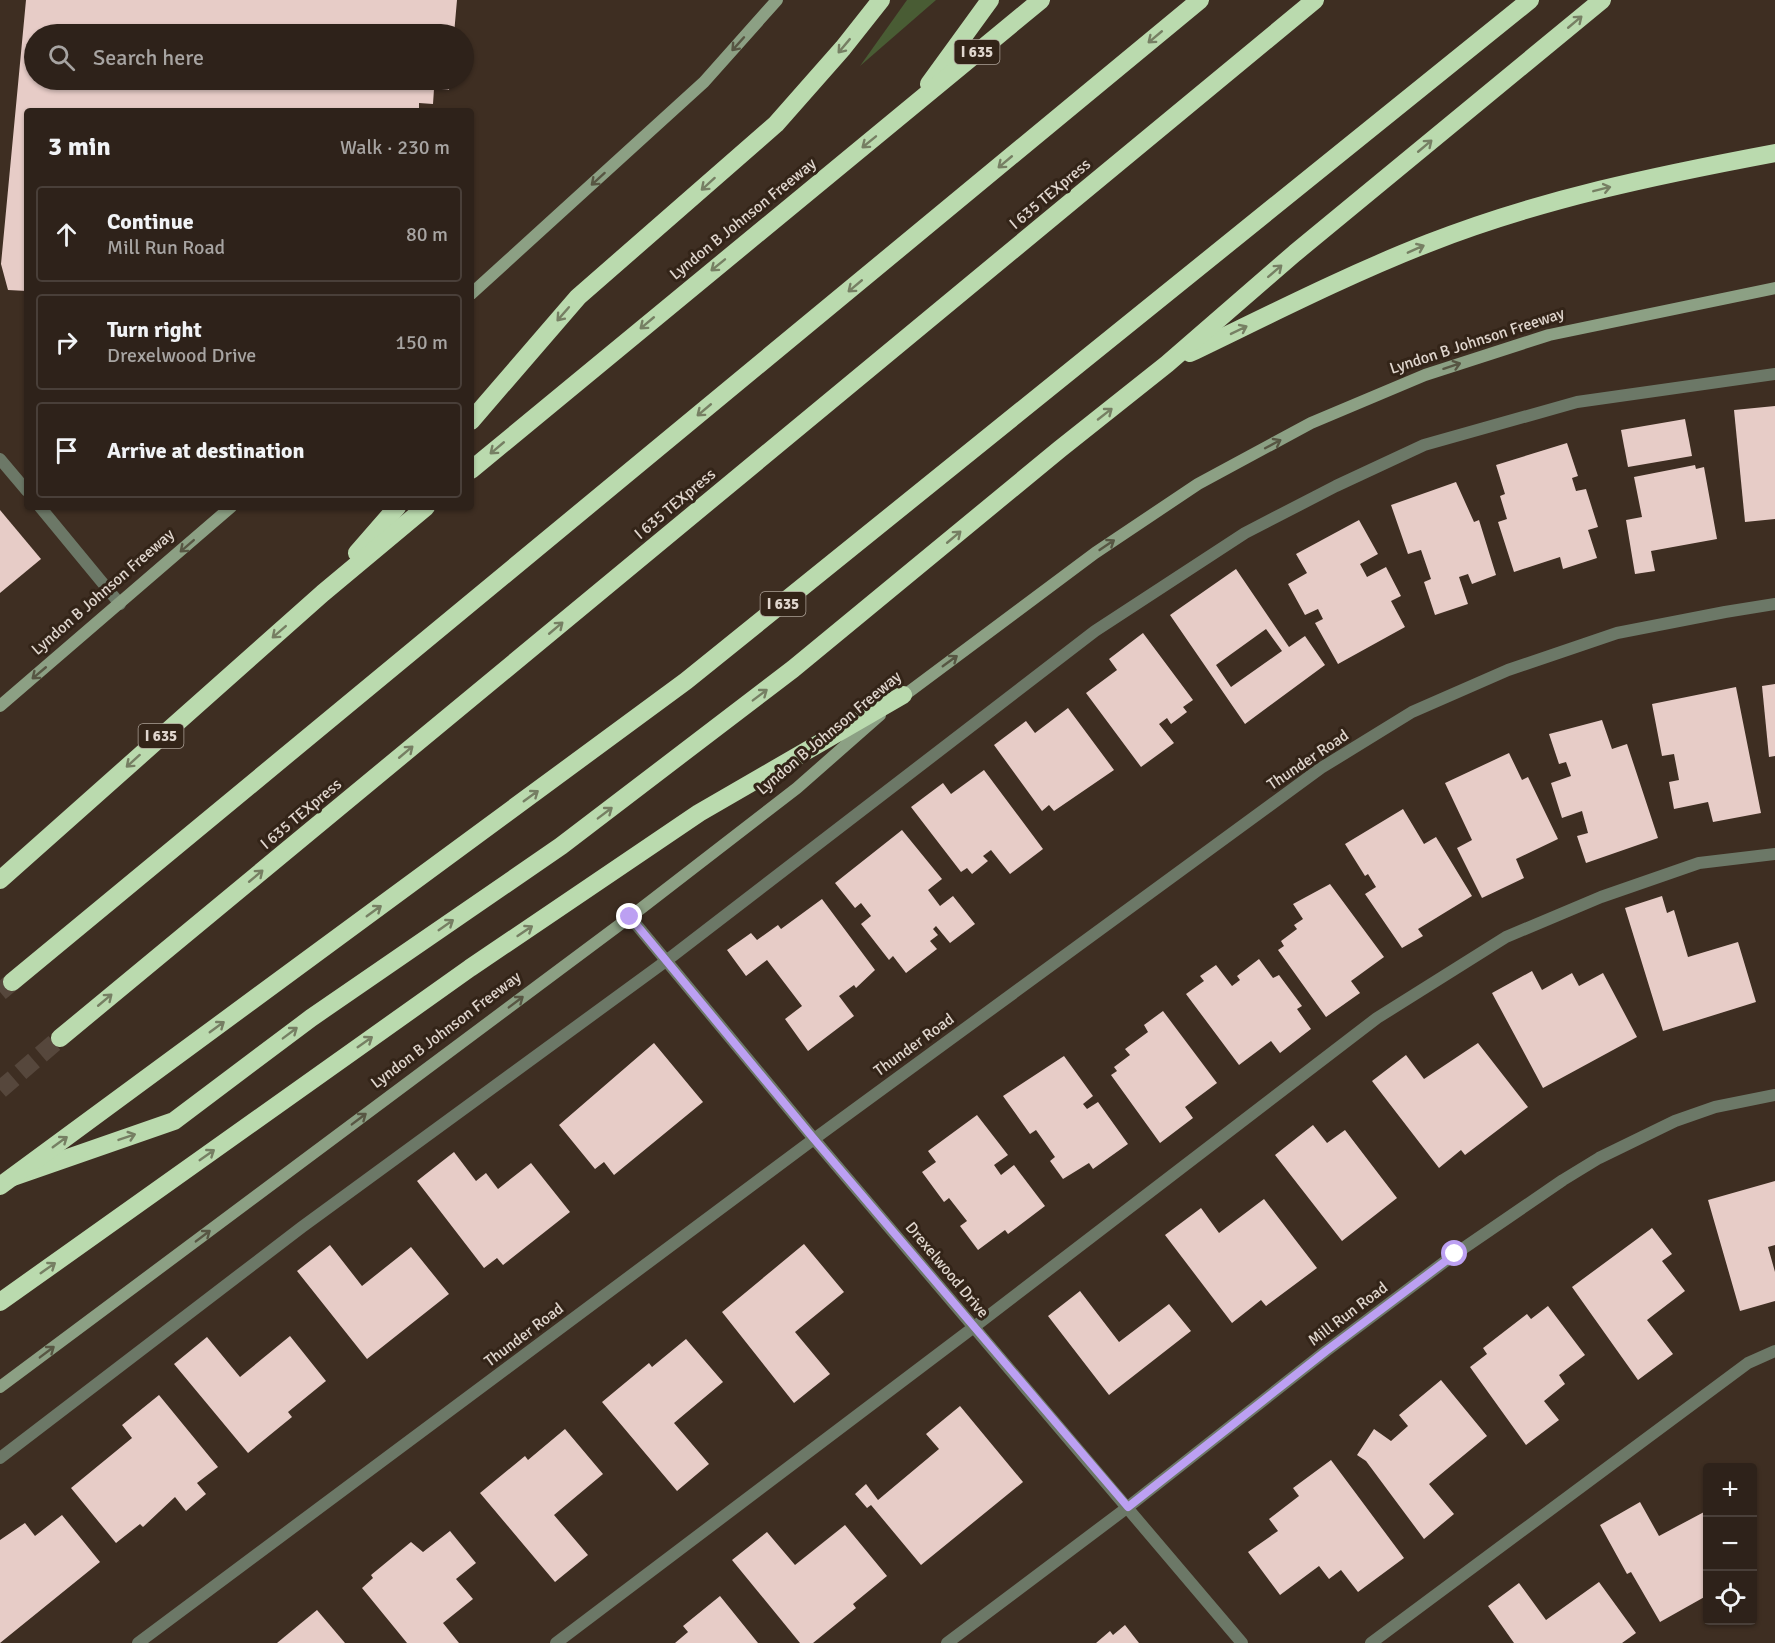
<!DOCTYPE html>
<meta charset="utf-8">
<style>
:root{--surface:#2e221a;--page:#3a2f27;--text:#f1f3f6;--muted:#a7a4a2;--line:#493f39}
body{margin:0;font-family:Signika,sans-serif;background:var(--page);color:var(--text)}
.controls{position:absolute;right:18px;bottom:18px;display:grid;overflow:hidden;border-radius:6px;box-shadow:0 2px 4px #0004}
.controls button{width:54px;height:54px;display:grid;place-items:center;padding:0;border:0;border-bottom:2px solid var(--line);background:var(--surface);color:var(--text);font:30px sans-serif}
.stop{position:absolute;width:18px;height:18px;margin:-14px;border:4px solid #bca0f2;border-radius:50%;background:#fff}
.stop.end{background:#bca0f2;border-color:#fff;box-shadow:0 2px 6px #0008}
.list{margin:0;padding:0;list-style:none}
h2{display:flex;justify-content:space-between;align-items:center;height:78px;margin:0;padding:0 24px;font-size:26px}
h2 small{font-size:20px;font-weight:400;color:var(--muted)}
.list li{display:grid;grid-template-columns:39px 1fr auto;gap:18px;align-items:center;box-sizing:border-box;height:96px;margin:0 12px 12px;padding:0 12px;border:2px solid var(--line);border-radius:6px}
.list b{display:block;font-size:22px;white-space:nowrap}
.list p{margin:0;font-size:20px;white-space:nowrap;color:var(--muted)}
.list em{font-size:20px;font-style:normal;color:var(--muted)}
.icon{flex:none;width:33px;height:33px;fill:none;stroke:currentColor;stroke-width:2;stroke-linecap:round;stroke-linejoin:round}
.map{position:relative;flex:none;width:1775px;height:1643px;overflow:hidden}
.search{position:absolute;background:var(--surface);box-shadow:0 2px 4px #0004;left:24px;top:24px;width:450px;height:66px;display:flex;align-items:center;gap:15px;box-sizing:border-box;padding:0 21px;border-radius:33px;color:var(--muted);font-size:22px}
.panel{position:absolute;background:var(--surface);box-shadow:0 2px 4px #0004;left:24px;top:108px;width:450px;height:402px;border-radius:6px}
.map>svg:first-child{display:block}
</style>
<div class="map">
<svg width="1775" height="1643" viewBox="0 0 1775 1643">
<rect width="100%" height="100%" fill="#3e2e22"/>
<path fill="#495c34" d="M907,0H936L860,66Z"/>
<g fill="#e7ccc7" fill-rule="evenodd">
<path d="M26,0H457L454,34H34V80H450L449,90L434,89L433,104L419,103V111H27V291L8,290L1,264Z"/>
<path d="M1775,406V519L1745,522L1734,410Z"/>
<path d="M1685,419L1692,456L1628,467L1621,430Z"/>
<path d="M1567,443L1578,476L1572,478L1576,491L1586,489L1598,527L1588,530L1597,558L1563,569L1560,557L1514,572L1498,522L1507,519L1500,496L1505,494L1496,465Z"/>
<path d="M1695,465L1696,469L1704,467L1717,539L1651,551L1655,571L1635,574L1626,520L1642,517L1634,477Z"/>
<path d="M1456,482L1474,522L1479,520L1496,575L1472,584L1468,574L1459,577L1468,604L1435,615L1424,582L1431,579L1421,550L1408,554L1391,505Z"/>
<path d="M0,510L41,559L0,593Z"/>
<path d="M1359,520L1378,554L1360,564L1367,577L1386,567L1401,596L1391,601L1405,627L1338,664L1315,623L1323,619L1318,609L1305,615L1288,584L1307,573L1296,554Z"/>
<path d="M1236,569L1289,647L1305,636L1325,665L1245,724L1170,615ZM1266,629L1282,651L1231,687L1216,665Z"/>
<path d="M1143,633L1193,700L1183,707L1187,712L1171,724L1167,718L1159,724L1174,743L1141,767L1086,693L1117,670L1109,659Z"/>
<path d="M1775,684V756L1769,757L1762,686Z"/>
<path d="M1736,687L1761,813L1713,822L1708,802L1674,809L1669,782L1679,780L1674,754L1662,756L1652,704Z"/>
<path d="M1068,708L1114,770L1054,811L1049,805L1042,811L994,745L1026,721L1035,733Z"/>
<path d="M1602,720L1612,749L1627,744L1658,838L1586,863L1577,836L1588,833L1582,811L1562,818L1551,783L1571,776L1566,762L1559,764L1549,734Z"/>
<path d="M1509,753L1522,780L1528,777L1558,839L1516,859L1524,878L1482,898L1457,848L1472,840L1445,783Z"/>
<path d="M984,770L1043,849L1010,874L991,850L983,856L988,861L972,874L967,868L961,872L911,807L943,783L951,794Z"/>
<path d="M1403,809L1424,844L1436,837L1472,896L1418,929L1423,936L1402,948L1365,894L1376,887L1368,874L1365,876L1345,844Z"/>
<path d="M902,830L942,879L928,890L940,906L953,896L975,924L950,943L936,926L933,929L938,935L930,941L937,949L906,973L893,956L889,960L861,924L871,916L861,903L855,908L835,883Z"/>
<path d="M1330,884L1384,957L1351,981L1360,993L1326,1017L1278,950L1284,946L1281,941L1297,929L1294,925L1303,919L1293,904Z"/>
<path d="M1662,896L1667,913L1674,910L1688,957L1738,942L1756,1002L1663,1031L1625,908Z"/>
<path d="M822,899L875,970L856,988L854,985L839,996L854,1016L808,1051L785,1019L802,1006L767,960L746,976L727,950L751,933L757,940L778,925L781,929Z"/>
<path d="M1259,959L1273,978L1279,975L1302,1006L1297,1009L1311,1029L1280,1053L1271,1041L1239,1065L1186,994L1204,981L1200,976L1216,965L1232,986L1240,980L1237,976Z"/>
<path d="M1532,971L1542,990L1572,973L1579,986L1603,973L1637,1037L1543,1088L1492,993Z"/>
<path d="M1163,1011L1217,1083L1185,1107L1193,1118L1160,1143L1111,1075L1117,1071L1114,1067L1130,1055L1125,1049L1148,1032L1144,1025Z"/>
<path d="M654,1043L703,1102L614,1175L604,1162L595,1169L559,1125Z"/>
<path d="M1478,1043L1528,1107L1465,1155L1461,1150L1439,1168L1372,1081L1406,1055L1424,1079Z"/>
<path d="M1064,1056L1093,1096L1083,1104L1087,1109L1098,1102L1128,1144L1093,1169L1089,1163L1063,1179L1050,1161L1055,1157L1036,1130L1030,1134L1003,1096Z"/>
<path d="M977,1115L1008,1155L994,1165L1001,1175L1014,1165L1045,1206L1008,1234L1005,1230L978,1250L960,1226L967,1221L949,1198L944,1202L922,1172L936,1162L928,1151Z"/>
<path d="M1313,1125L1327,1143L1345,1130L1397,1198L1342,1241L1275,1155Z"/>
<path d="M454,1152L476,1181L486,1173L498,1189L531,1163L570,1212L503,1265L497,1258L484,1268L417,1181Z"/>
<path d="M1775,1181V1245L1768,1247L1775,1272V1301L1740,1311L1708,1200Z"/>
<path d="M1264,1199L1317,1268L1266,1306L1261,1300L1232,1323L1165,1235L1201,1208L1219,1233Z"/>
<path d="M1652,1228L1672,1254L1662,1261L1685,1291L1647,1320L1673,1354L1638,1380L1572,1287Z"/>
<path d="M804,1244L844,1292L795,1332L830,1374L794,1403L722,1312Z"/>
<path d="M330,1245L362,1286L411,1247L449,1294L367,1359L297,1271Z"/>
<path d="M1080,1291L1119,1342L1169,1304L1191,1331L1109,1395L1048,1316Z"/>
<path d="M1548,1306L1585,1355L1559,1375L1565,1384L1544,1401L1559,1420L1526,1445L1470,1367L1487,1354L1483,1348L1527,1314L1531,1319Z"/>
<path d="M290,1336L326,1381L288,1412L292,1417L248,1453L174,1364L207,1337L240,1377Z"/>
<path d="M686,1339L723,1382L674,1423L709,1464L677,1491L602,1402L649,1363L652,1367Z"/>
<path d="M1441,1380L1487,1436L1429,1484L1454,1514L1424,1539L1366,1461L1357,1455L1374,1429L1391,1441L1408,1426L1399,1415Z"/>
<path d="M159,1395L218,1467L197,1483L206,1494L186,1511L175,1497L143,1527L140,1524L116,1543L71,1488L132,1438L122,1425Z"/>
<path d="M960,1406L1023,1482L921,1565L871,1505L867,1508L855,1494L866,1484L878,1500L939,1449L926,1434Z"/>
<path d="M565,1429L603,1474L554,1515L588,1555L555,1582L480,1493L525,1456L528,1460Z"/>
<path d="M1331,1460L1404,1558L1358,1592L1341,1570L1329,1579L1319,1566L1280,1595L1248,1552L1278,1531L1269,1519L1299,1496L1293,1488Z"/>
<path d="M1640,1502L1659,1536L1704,1512L1708,1518V1595L1660,1622L1631,1572L1627,1574L1600,1525Z"/>
<path d="M62,1515L100,1562L0,1643V1540L25,1523L35,1536Z"/>
<path d="M845,1525L887,1576L853,1604L856,1608L813,1643H800L732,1560L767,1532L795,1565Z"/>
<path d="M450,1531L476,1563L456,1579L473,1599L443,1623L459,1643H407L362,1588L373,1578L371,1575L411,1542L423,1552Z"/>
<path d="M1599,1582L1636,1633L1622,1643H1514L1488,1606L1519,1583L1546,1620Z"/>
<path d="M720,1596L758,1643H675L688,1632L683,1626Z"/>
<path d="M317,1610L345,1643H277Z"/>
<path d="M1125,1625L1139,1643H1096L1110,1631L1113,1635Z"/>
</g>
<g fill="none" stroke-linecap="round" stroke-linejoin="round">
<g stroke="#56473c" stroke-width="18" stroke-dasharray="18 9" stroke-linecap="butt">
<path d="M0,992L12,982"/>
<path d="M0,1090L60,1038"/>
</g>
<g stroke="#6c7867" stroke-width="12">
<path d="M0,459L27,491"/>
<path d="M40,507L120,604"/>
<path d="M0,1458L302,1227L666,961L1095,631L1245,533L1336,486L1424,445L1577,402L1775,374"/>
<path d="M556,1643L974,1327L1377,1018L1506,937L1601,897L1699,863L1775,854"/>
<path d="M1371,1643L1748,1363L1775,1351"/>
</g>
<g stroke="#6c7867" stroke-width="12">
<path d="M630,917L814,1139L1242,1643"/>
<path d="M138,1643L814,1139L1321,768L1412,712L1508,670L1617,633L1725,612L1775,604"/>
<path d="M947,1643L1128,1507L1326,1351L1455,1254L1563,1180L1599,1158L1675,1121L1715,1107L1775,1095"/>
</g>
<g stroke="#8ca084" stroke-width="12">
<path d="M471,294L704,82L777,0"/>
<path d="M898,700L1095,553L1198,484L1311,423L1425,375L1549,335L1775,288"/>
<path d="M0,706L231,507"/>
<path d="M0,1387L630,917L797,788L880,715"/>
</g>
<g stroke="#badaae" stroke-width="18">
<path d="M929,84L990,0"/>
<path d="M1190,353C1269,315 1347,275 1429,243C1541,199 1658,175 1775,153"/>
<path d="M471,421L578,297L776,124L843,48L881,0"/>
<path d="M471,470L1041,0"/>
<path d="M357,553L397,507"/>
<path d="M0,880L323,593L426,507"/>
<path d="M12,982L1200,0"/>
<path d="M60,1038L1315,0"/>
<path d="M13,1177L174,1121L311,1018L561,846L793,669L1060,449L1167,364L1295,253L1602,0"/>
<path d="M0,1186L686,681L1530,0"/>
<path d="M0,1302L470,968L699,813L903,695"/>
</g>
</g>
<defs><path id="oneway-shaft" d="M-6 0H5M1.5-3L5.5 0L1.5 3" fill="none" stroke-width="1.6" stroke-linecap="round" stroke-linejoin="round" transform="scale(1.5)"/></defs>
<g stroke="#767f63">
<use href="#oneway-shaft" transform="translate(1575 22) rotate(-40)"/>
<use href="#oneway-shaft" transform="translate(1155 37) rotate(140)"/>
<use href="#oneway-shaft" transform="translate(844 46) rotate(130)"/>
<use href="#oneway-shaft" transform="translate(869 142) rotate(141)"/>
<use href="#oneway-shaft" transform="translate(1425 146) rotate(-40)"/>
<use href="#oneway-shaft" transform="translate(1005 162) rotate(140)"/>
<use href="#oneway-shaft" transform="translate(708 184) rotate(138)"/>
<use href="#oneway-shaft" transform="translate(1602 189) rotate(-14)"/>
<use href="#oneway-shaft" transform="translate(1416 249) rotate(-24)"/>
<use href="#oneway-shaft" transform="translate(718 265) rotate(141)"/>
<use href="#oneway-shaft" transform="translate(1275 271) rotate(-41)"/>
<use href="#oneway-shaft" transform="translate(855 286) rotate(140)"/>
<use href="#oneway-shaft" transform="translate(563 314) rotate(131)"/>
<use href="#oneway-shaft" transform="translate(647 323) rotate(140)"/>
<use href="#oneway-shaft" transform="translate(1239 330) rotate(-26)"/>
<use href="#oneway-shaft" transform="translate(704 410) rotate(140)"/>
<use href="#oneway-shaft" transform="translate(1105 414) rotate(-38)"/>
<use href="#oneway-shaft" transform="translate(497 448) rotate(140)"/>
<use href="#oneway-shaft" transform="translate(954 537) rotate(-40)"/>
<use href="#oneway-shaft" transform="translate(556 628) rotate(-40)"/>
<use href="#oneway-shaft" transform="translate(279 632) rotate(139)"/>
<use href="#oneway-shaft" transform="translate(760 695) rotate(-37)"/>
<use href="#oneway-shaft" transform="translate(406 752) rotate(-40)"/>
<use href="#oneway-shaft" transform="translate(133 761) rotate(138)"/>
<use href="#oneway-shaft" transform="translate(531 796) rotate(-36)"/>
<use href="#oneway-shaft" transform="translate(605 813) rotate(-37)"/>
<use href="#oneway-shaft" transform="translate(256 876) rotate(-40)"/>
<use href="#oneway-shaft" transform="translate(374 911) rotate(-36)"/>
<use href="#oneway-shaft" transform="translate(446 925) rotate(-35)"/>
<use href="#oneway-shaft" transform="translate(525 931) rotate(-34)"/>
<use href="#oneway-shaft" transform="translate(105 1000) rotate(-40)"/>
<use href="#oneway-shaft" transform="translate(217 1027) rotate(-36)"/>
<use href="#oneway-shaft" transform="translate(290 1033) rotate(-37)"/>
<use href="#oneway-shaft" transform="translate(365 1042) rotate(-35)"/>
<use href="#oneway-shaft" transform="translate(127 1137) rotate(-19)"/>
<use href="#oneway-shaft" transform="translate(60 1142) rotate(-36)"/>
<use href="#oneway-shaft" transform="translate(207 1155) rotate(-35)"/>
<use href="#oneway-shaft" transform="translate(48 1268) rotate(-35)"/>
</g>
<g stroke="#575643">
<use href="#oneway-shaft" transform="translate(738 44) rotate(132)"/>
<use href="#oneway-shaft" transform="translate(598 179) rotate(138)"/>
<use href="#oneway-shaft" transform="translate(1452 366) rotate(-18)"/>
<use href="#oneway-shaft" transform="translate(1273 444) rotate(-28)"/>
<use href="#oneway-shaft" transform="translate(1107 545) rotate(-34)"/>
<use href="#oneway-shaft" transform="translate(187 546) rotate(139)"/>
<use href="#oneway-shaft" transform="translate(950 661) rotate(-36)"/>
<use href="#oneway-shaft" transform="translate(39 673) rotate(140)"/>
<use href="#oneway-shaft" transform="translate(516 1002) rotate(-37)"/>
<use href="#oneway-shaft" transform="translate(359 1119) rotate(-37)"/>
<use href="#oneway-shaft" transform="translate(203 1236) rotate(-37)"/>
<use href="#oneway-shaft" transform="translate(47 1352) rotate(-37)"/>
</g>
<g fill="none" stroke-linecap="round" stroke-linejoin="round">
<path stroke="#bca0f2" stroke-width="8" d="M630,917L814,1139L1128,1507L1326,1351L1455,1254"/>
</g>
<g text-anchor="middle" dominant-baseline="central" stroke-width="6" stroke-linejoin="round" paint-order="stroke">
<g fill="#332418" stroke="#aca197" stroke-width="1.5">
<rect x="954.5" y="40" width="45" height="24" rx="4.5"/>
<rect x="760.5" y="592" width="45" height="24" rx="4.5"/>
<rect x="138.5" y="724" width="45" height="24" rx="4.5"/>
</g>
<g font-size="15" font-weight="bold" fill="#e0d6ce">
<text x="977" y="52">I 635</text>
<text x="783" y="604">I 635</text>
<text x="161" y="736">I 635</text>
</g>
<g font-size="16" fill="#e0d6ce" stroke="#332418">
<text transform="translate(1050 194) rotate(-40)">I 635 TEXpress</text>
<text transform="translate(743 219) rotate(-39)">Lyndon B Johnson Freeway</text>
<text transform="translate(1477 341) rotate(-18)">Lyndon B Johnson Freeway</text>
<text transform="translate(675 504) rotate(-40)">I 635 TEXpress</text>
<text transform="translate(103 592) rotate(-41)">Lyndon B Johnson Freeway</text>
<text transform="translate(829 733) rotate(-40)">Lyndon B Johnson Freeway</text>
<text transform="translate(1308 760) rotate(-34)">Thunder Road</text>
<text transform="translate(301 814) rotate(-40)">I 635 TEXpress</text>
<text transform="translate(446 1030) rotate(-37)">Lyndon B Johnson Freeway</text>
<text transform="translate(914 1045) rotate(-36)">Thunder Road</text>
<text transform="translate(947 1270) rotate(50)">Drexelwood Drive</text>
<text transform="translate(1348 1314) rotate(-37)">Mill Run Road</text>
<text transform="translate(524 1335) rotate(-37)">Thunder Road</text>
</g>
</g>
</svg>
<div class="controls">
<button>+</button>
<button>−</button>
<button><svg class="icon" aria-label="locate" viewBox="0 0 24 24"><circle cx="12" cy="12" r="6"/><path d="M12 2v4M12 18v4M2 12h4M18 12h4"/></svg></button>
</div>
<div class="stop" style="left:1455px;top:1254px"></div>
<div class="stop end" style="left:630px;top:917px"></div>
<div class="search"><svg class="icon" aria-label="search" viewBox="0 0 24 24"><circle cx="10" cy="10" r="6"/><path d="M15 15l6 6"/></svg>Search here</div>
<section class="panel">
<h2>3 min<small>Walk · 230 m</small></h2>
<ul class="list">
<li><svg class="icon" aria-label="ahead" viewBox="0 0 24 24"><path d="M12 20V5M6 11l6-6 6 6"/></svg><div><b>Continue</b><p>Mill Run Road</p></div><em>80 m</em></li>
<li><svg class="icon" aria-label="right" viewBox="0 0 24 24"><path d="M7 20v-9h11M14 6l5 5-5 5"/></svg><div><b>Turn right</b><p>Drexelwood Drive</p></div><em>150 m</em></li>
<li><svg class="icon" aria-label="arrive" viewBox="0 0 24 24"><path d="M6 21V4h12l-3 4 3 4H6"/></svg><div><b>Arrive at destination</b></div></li>
</ul>
</section>
</div>
